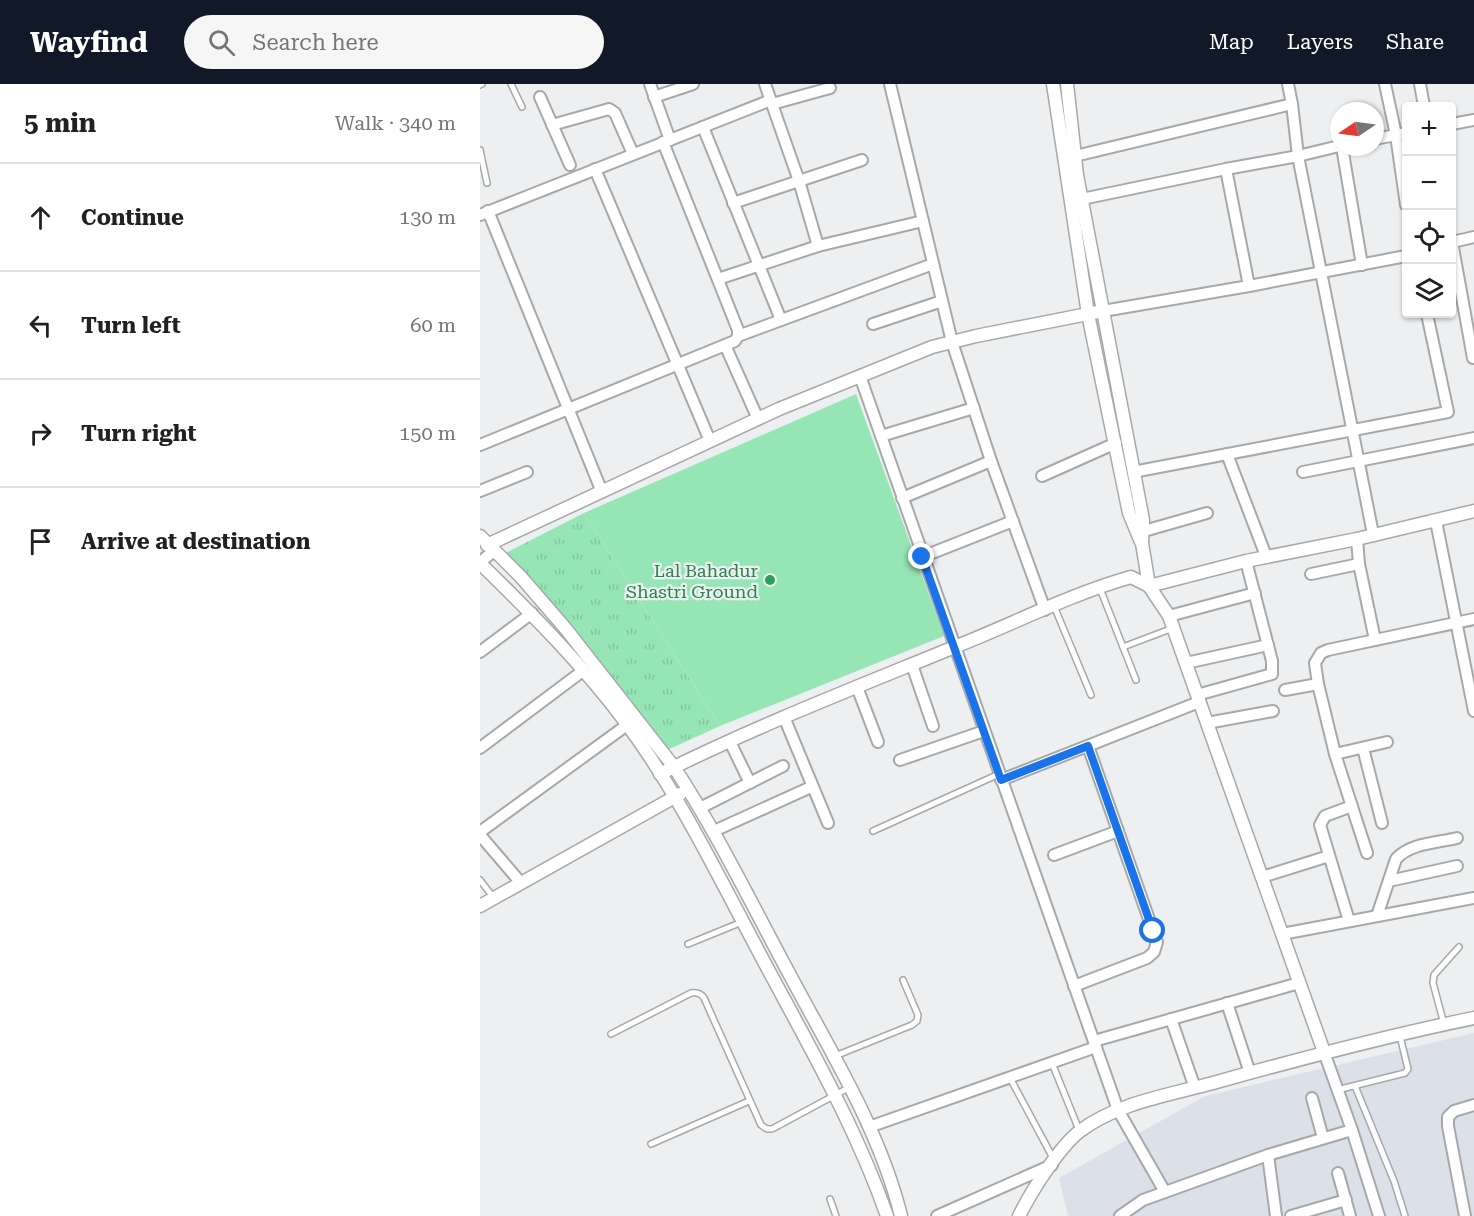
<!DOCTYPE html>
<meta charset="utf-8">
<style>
:root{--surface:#fff;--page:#f6f6f6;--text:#202124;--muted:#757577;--line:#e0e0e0;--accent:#111827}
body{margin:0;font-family:"Roboto Serif",serif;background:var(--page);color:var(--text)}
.controls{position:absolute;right:18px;top:18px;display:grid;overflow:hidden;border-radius:6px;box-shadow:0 2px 4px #0004}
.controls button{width:54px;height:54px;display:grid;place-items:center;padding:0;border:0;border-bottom:2px solid var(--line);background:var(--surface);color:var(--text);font:30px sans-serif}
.compass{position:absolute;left:850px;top:18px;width:54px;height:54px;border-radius:50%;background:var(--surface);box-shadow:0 2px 4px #0004;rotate:257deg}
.stop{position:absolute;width:18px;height:18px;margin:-14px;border:4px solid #1a73e8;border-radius:50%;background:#fff}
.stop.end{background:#1a73e8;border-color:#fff;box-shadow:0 2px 6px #0008}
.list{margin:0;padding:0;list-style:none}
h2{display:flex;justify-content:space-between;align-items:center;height:78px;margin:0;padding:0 24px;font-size:26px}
h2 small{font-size:20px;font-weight:400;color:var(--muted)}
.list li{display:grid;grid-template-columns:39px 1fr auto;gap:18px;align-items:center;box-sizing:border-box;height:108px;padding:0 24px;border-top:2px solid var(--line)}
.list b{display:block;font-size:22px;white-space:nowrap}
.list em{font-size:20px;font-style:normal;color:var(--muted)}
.icon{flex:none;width:33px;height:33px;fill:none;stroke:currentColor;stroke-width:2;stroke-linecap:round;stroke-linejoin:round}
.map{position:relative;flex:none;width:994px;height:1132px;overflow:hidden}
header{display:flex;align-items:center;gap:36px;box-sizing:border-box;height:84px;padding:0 30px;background:var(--accent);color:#fff}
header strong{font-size:28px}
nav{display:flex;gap:33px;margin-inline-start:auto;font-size:21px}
.search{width:420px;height:54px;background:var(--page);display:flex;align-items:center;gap:15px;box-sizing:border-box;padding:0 21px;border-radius:33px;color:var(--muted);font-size:22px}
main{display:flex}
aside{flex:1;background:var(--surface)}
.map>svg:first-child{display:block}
</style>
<header>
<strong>Wayfind</strong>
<div class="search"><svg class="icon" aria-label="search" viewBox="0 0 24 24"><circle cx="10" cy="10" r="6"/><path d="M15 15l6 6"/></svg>Search here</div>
<nav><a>Map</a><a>Layers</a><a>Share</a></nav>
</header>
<main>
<aside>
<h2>5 min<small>Walk · 340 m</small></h2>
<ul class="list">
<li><svg class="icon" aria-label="ahead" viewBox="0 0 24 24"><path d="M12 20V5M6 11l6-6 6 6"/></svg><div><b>Continue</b></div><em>130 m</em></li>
<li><svg class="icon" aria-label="left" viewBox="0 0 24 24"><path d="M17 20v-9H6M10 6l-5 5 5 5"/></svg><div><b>Turn left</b></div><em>60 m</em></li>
<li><svg class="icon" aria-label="right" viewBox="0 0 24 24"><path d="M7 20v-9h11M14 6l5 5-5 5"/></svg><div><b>Turn right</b></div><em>150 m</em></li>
<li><svg class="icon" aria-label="arrive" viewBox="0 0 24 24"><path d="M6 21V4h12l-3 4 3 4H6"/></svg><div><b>Arrive at destination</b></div></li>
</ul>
</aside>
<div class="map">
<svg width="994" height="1132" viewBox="0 0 994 1132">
<defs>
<pattern id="park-tufts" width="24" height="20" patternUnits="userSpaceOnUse" patternTransform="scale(1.5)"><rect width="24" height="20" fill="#96e6b5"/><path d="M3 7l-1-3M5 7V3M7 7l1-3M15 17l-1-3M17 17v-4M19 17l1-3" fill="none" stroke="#82c69d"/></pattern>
</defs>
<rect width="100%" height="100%" fill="#eeeff1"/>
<path fill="#dce1e9" d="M994,949V1132H588L579,1094L725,1012Z"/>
<path fill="#96e6b5" d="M376,310L464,552L240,642L104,429Z"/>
<path fill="url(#park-tufts)" d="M104,429L240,642L183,668L16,474Z"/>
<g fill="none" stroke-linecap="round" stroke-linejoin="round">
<defs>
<g id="service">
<path d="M31,0L42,23"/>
<path d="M0,1L2,0"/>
<path d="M0,66L7,99"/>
<path d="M619,502L656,596"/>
<path d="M574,522L611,611"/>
<path d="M643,563L693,544"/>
<path d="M393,747L519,690"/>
<path d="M0,796L13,813"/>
<path d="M208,860L262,838"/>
<path d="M964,940L953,899L954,891L979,863"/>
<path d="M131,950L211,909C217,908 221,909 224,914L281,1041L287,1045H292L370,1003"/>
<path d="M355,972L432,941L437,937L438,931L423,896"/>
<path d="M572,979L599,1046"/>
<path d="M530,994L573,1074"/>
<path d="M875,1002L914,1097L925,1132"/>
<path d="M857,1006L925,989L928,985L920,952"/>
<path d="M171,1060L269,1017"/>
<path d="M350,1115L356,1132"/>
</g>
<g id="minor">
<path d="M170,0L190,56"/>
<path d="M285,0L319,97L338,162L443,137"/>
<path d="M410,0L472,258L511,377L565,526"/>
<path d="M808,0L812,20L818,72L893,450"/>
<path d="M905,0L916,51L926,121"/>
<path d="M940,0L944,22"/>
<path d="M60,13L90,81"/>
<path d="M174,13L213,0"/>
<path d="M292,20L350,4"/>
<path d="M972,40L994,36"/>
<path d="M72,41L129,25L135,29L153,70"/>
<path d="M223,43L301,236"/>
<path d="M895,55L926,49"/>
<path d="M862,63L882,181"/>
<path d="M595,72L812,20"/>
<path d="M115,85L230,357"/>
<path d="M746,85L769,202"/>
<path d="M602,115L746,85L818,72L859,62"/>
<path d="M253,119L382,76"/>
<path d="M8,127L122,408"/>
<path d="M0,131L291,16"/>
<path d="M972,158L993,274"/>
<path d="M972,158L994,153"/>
<path d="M238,195L338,162"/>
<path d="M623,227L769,202L926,172"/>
<path d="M393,240L462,217"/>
<path d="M258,252L453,180"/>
<path d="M245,261L278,335"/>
<path d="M380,292L638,1026L685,1108"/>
<path d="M401,352L494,324"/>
<path d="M0,361L255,257L258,252V246L183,58"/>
<path d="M747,370L786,472"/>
<path d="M653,388L968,328L947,230"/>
<path d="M823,388L994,354"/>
<path d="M562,392L636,359"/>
<path d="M0,407L47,388"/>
<path d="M422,414L511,377"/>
<path d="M956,437L994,627"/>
<path d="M657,449L727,429"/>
<path d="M877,455L879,480L895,556"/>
<path d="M442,473L533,437"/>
<path d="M0,478L14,467"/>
<path d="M831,490L879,480"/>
<path d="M689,532L775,509"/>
<path d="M0,568L52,529"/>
<path d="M706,579L788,561"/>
<path d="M432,581L453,642"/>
<path d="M377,603L398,658"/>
<path d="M805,606L838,600"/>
<path d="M717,611L792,590V577L766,477"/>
<path d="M304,633L348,739"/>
<path d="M727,639L793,627"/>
<path d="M250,658L270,699"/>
<path d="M0,664L104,586"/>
<path d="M883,664L902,739"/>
<path d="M855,670L907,658"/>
<path d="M420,676L504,647"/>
<path d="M521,696L719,618"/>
<path d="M220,724L303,682"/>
<path d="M234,747L331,703"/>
<path d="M0,748L147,641"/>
<path d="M0,751L41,799"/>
<path d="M887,769L855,670L838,600L835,579L841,569L848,566L994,535"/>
<path d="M574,771L638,747"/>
<path d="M782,793L849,772"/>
<path d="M909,797L977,782"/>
<path d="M897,832L916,775C930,759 957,759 977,754"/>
<path d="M869,837L840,741L845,732L872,722"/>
<path d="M802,850L994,814"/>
<path d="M594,902L667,874L674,868L677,858L608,662"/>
<path d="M747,919L770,989"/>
<path d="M691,935L715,1004"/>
<path d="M614,957L819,899"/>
<path d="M844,968L872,1046L899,1132"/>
<path d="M832,1014L843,1054"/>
<path d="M389,1043L616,963"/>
<path d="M788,1071L872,1046"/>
<path d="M858,1089L870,1132"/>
<path d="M457,1132L572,1081"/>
<path d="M640,1132L663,1116L788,1071L796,1132"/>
<path d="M811,1132L866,1116"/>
<path d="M985,1132L968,1042V1033L974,1027L994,1021"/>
</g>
<g id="tertiary">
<path d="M573,0L608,230L649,429L661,458"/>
<path d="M587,0L597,91L663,436L662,459L669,502L689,532L844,968"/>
<path d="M0,452L41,493L86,545L194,683C238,750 273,823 311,893C352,970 400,1047 421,1132"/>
<path d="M7,461L299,325L452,263L496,252L623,227"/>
<path d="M0,479C52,530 103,581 147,640C203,716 244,804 289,887C332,967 377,1046 407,1132"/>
<path d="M180,690C276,642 377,603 477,562C535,539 591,510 651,493L669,502L766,477L877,455L994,427"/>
<path d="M0,822L200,710"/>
<path d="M539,1132C551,1108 579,1063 600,1047C637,1019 689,1011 733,999C819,975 906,952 994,934"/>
</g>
</defs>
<use href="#service" stroke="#a7a8a9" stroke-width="8"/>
<use href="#minor" stroke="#a7a8a9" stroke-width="14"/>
<use href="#tertiary" stroke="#a7a8a9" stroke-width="15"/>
<use href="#service" stroke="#fff" stroke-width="5"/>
<use href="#minor" stroke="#fff" stroke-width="10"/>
<use href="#tertiary" stroke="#fff" stroke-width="12"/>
</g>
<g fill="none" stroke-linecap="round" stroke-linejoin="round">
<path stroke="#1a73e8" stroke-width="8" d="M442,473L521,696L608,662L673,847"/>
</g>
<circle fill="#2e9e5b" stroke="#eeeff1" stroke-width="2" cx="290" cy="496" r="6"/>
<g text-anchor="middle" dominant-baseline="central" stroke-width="4.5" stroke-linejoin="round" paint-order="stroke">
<g font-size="18" fill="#27864d" stroke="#eeeff1" text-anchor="end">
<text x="278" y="486">Lal Bahadur<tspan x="278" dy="21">Shastri Ground</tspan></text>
</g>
</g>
</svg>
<div class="controls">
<button>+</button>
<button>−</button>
<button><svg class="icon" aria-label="locate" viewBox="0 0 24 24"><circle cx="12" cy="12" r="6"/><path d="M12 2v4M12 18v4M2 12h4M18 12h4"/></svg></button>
<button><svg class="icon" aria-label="layers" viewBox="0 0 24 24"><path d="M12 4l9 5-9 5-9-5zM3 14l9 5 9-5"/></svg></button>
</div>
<svg class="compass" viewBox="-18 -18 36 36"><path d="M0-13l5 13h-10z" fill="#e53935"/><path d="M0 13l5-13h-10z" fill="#757577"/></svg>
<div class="stop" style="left:673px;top:847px"></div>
<div class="stop end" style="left:442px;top:473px"></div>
</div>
</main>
